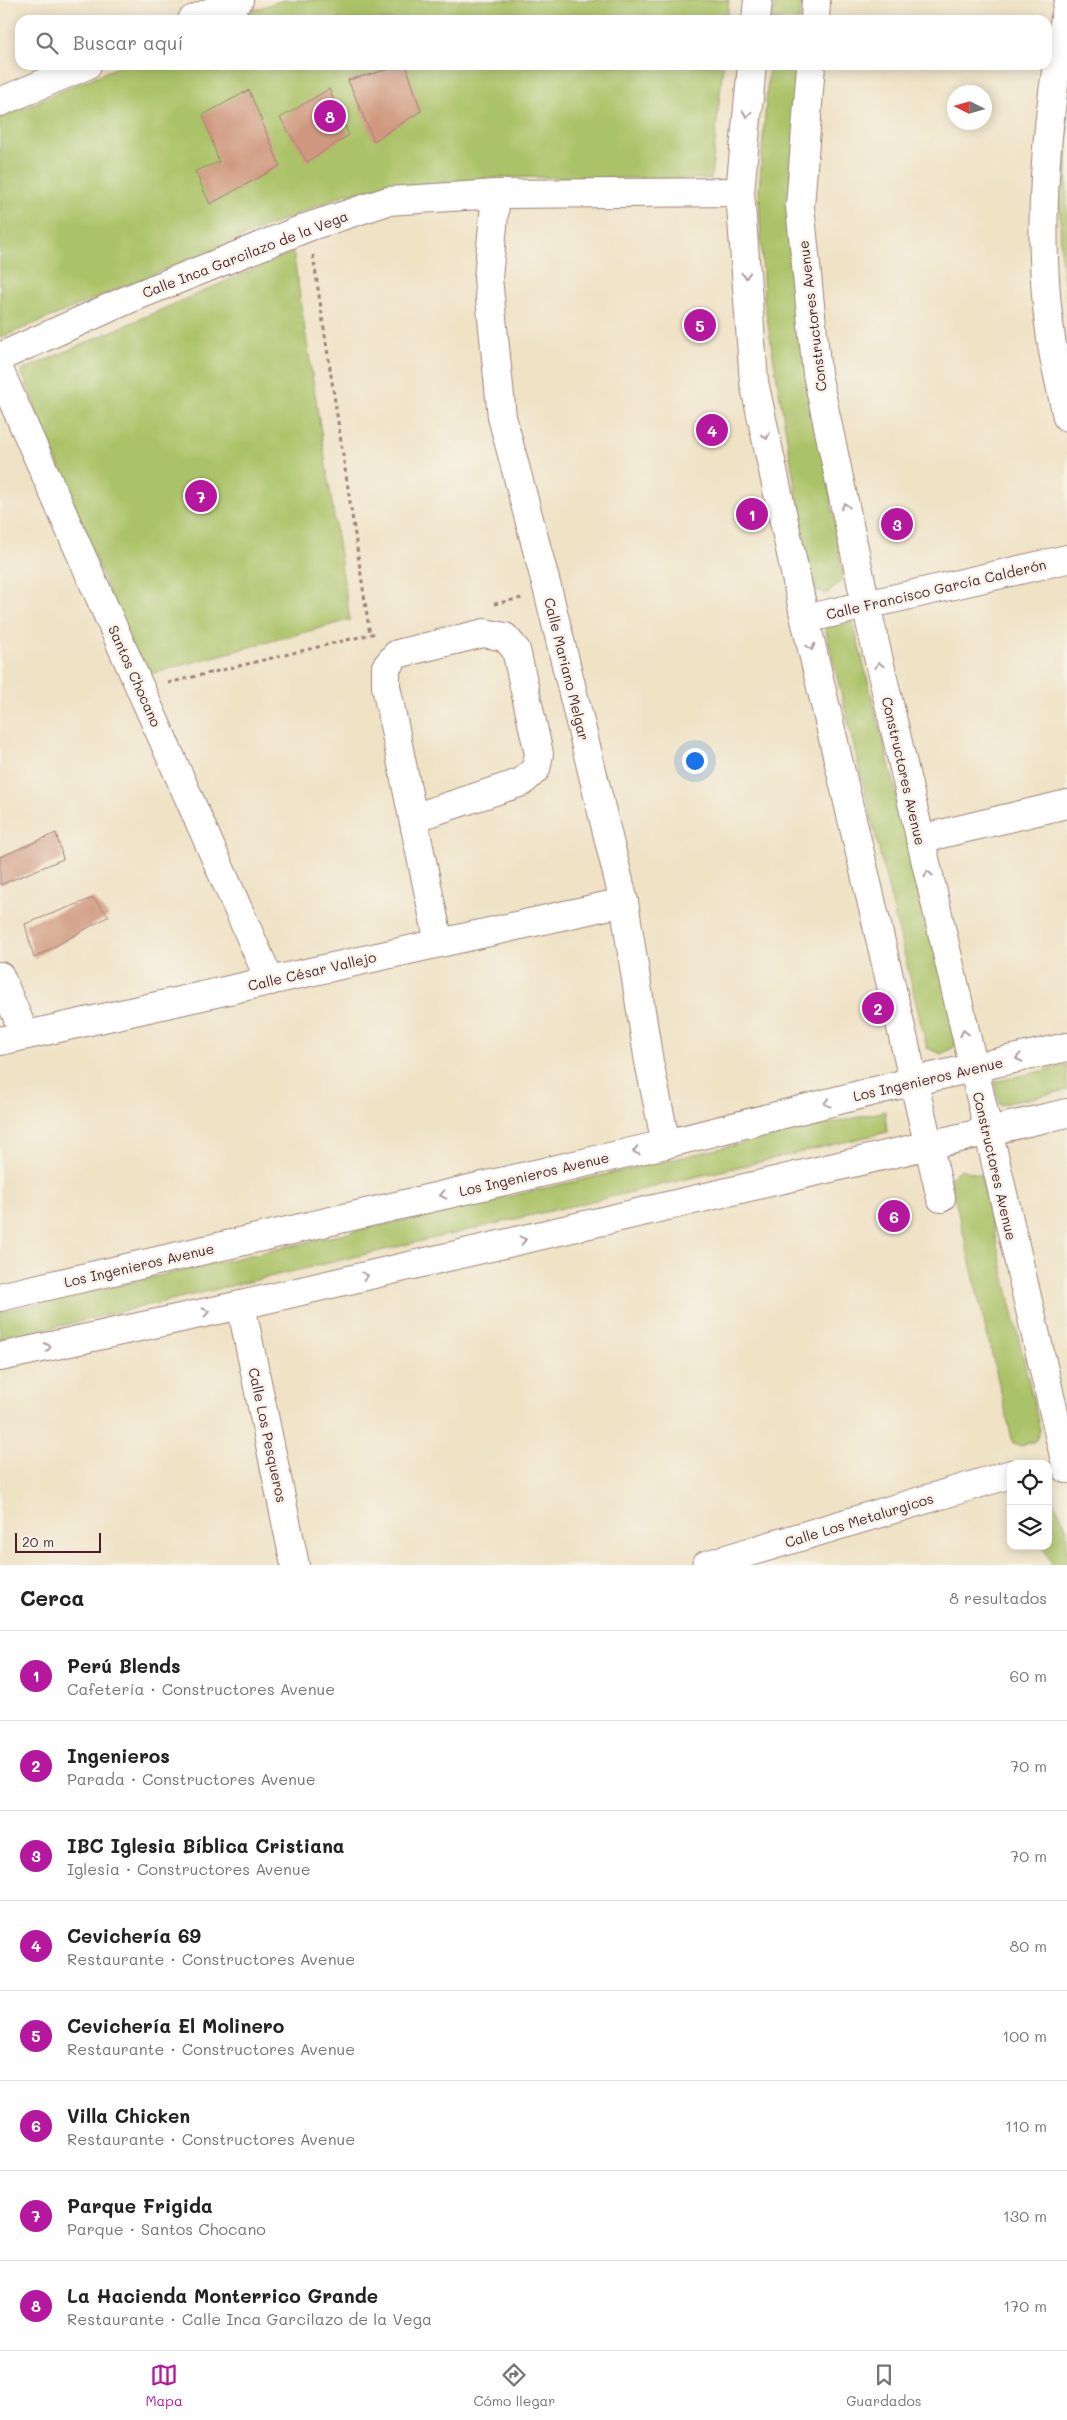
<!DOCTYPE html>
<html lang="es">
<meta charset="utf-8">
<style>
:root{--surface:#fff;--page:#f2f2f2;--text:#222;--muted:#767676;--line:#e0e0e0;--accent:#b5179e}
body{margin:0;font-family:Mali,sans-serif;background:var(--page);color:var(--text)}
.controls{position:absolute;right:15px;bottom:15px;display:grid;overflow:hidden;border-radius:10px;box-shadow:0 2px 12px #0003}
.controls button{width:45px;height:45px;display:grid;place-items:center;padding:0;border:0;border-bottom:1px solid var(--line);background:var(--surface);color:var(--text);font:25px sans-serif}
.compass{position:absolute;left:947px;top:85px;width:45px;height:45px;border-radius:50%;background:var(--surface);box-shadow:0 2px 12px #0003;rotate:275deg}
.scale{position:absolute;left:15px;bottom:12px;width:86px;box-sizing:border-box;padding-left:5px;border:2px solid #4a1f2b;border-top:0;font-size:14px;line-height:18px;white-space:nowrap;color:#4a1f2b;-webkit-text-stroke:4px #f7f3e8;paint-order:stroke}
.you{position:absolute;left:694px;top:760px;width:18px;height:18px;margin:-12px;border:4px solid #fff;border-radius:50%;background:#1a73e8;box-shadow:0 0 0 8px #1a73e833}
.badge{display:grid;place-items:center;width:32px;height:32px;border-radius:50%;background:var(--accent);color:#fff;font-size:16px;font-weight:700}
.pin{position:absolute;translate:-50% -50%;border:2px solid #fff;box-shadow:0 1px 5px #0006}
.list{margin:0;padding:0;list-style:none}
h2{display:flex;justify-content:space-between;align-items:center;height:65px;margin:0;padding:0 20px;font-size:21px}
h2 small{font-size:16px;font-weight:400;color:var(--muted)}
.list li{display:grid;grid-template-columns:32px 1fr auto;gap:15px;align-items:center;box-sizing:border-box;height:90px;padding:0 20px;border-top:1px solid var(--line)}
.list b{display:block;font-size:19px;white-space:nowrap}
.list p{margin:0;font-size:16px;white-space:nowrap;color:var(--muted)}
.list em{font-size:16px;font-style:normal;color:var(--muted)}
.icon{flex:none;width:28px;height:28px;fill:none;stroke:currentColor;stroke-width:2;stroke-linecap:round;stroke-linejoin:round}
.map{position:relative;flex:none;width:1067px;height:1565px;overflow:hidden}
.search{position:absolute;background:var(--surface);box-shadow:0 2px 12px #0003;left:15px;right:15px;top:15px;height:55px;display:flex;align-items:center;gap:12px;box-sizing:border-box;padding:0 18px;border-radius:15px;color:var(--muted);font-size:19px}
.sheet{height:785px;background:var(--surface)}
nav{display:flex;justify-content:space-around;align-items:center;box-sizing:border-box;height:70px;border-top:1px solid var(--line);background:var(--surface);font-size:14px;color:var(--muted)}
nav a{display:grid;justify-items:center;gap:2px}
nav .on{color:var(--accent)}
.map>svg:first-child{display:block}
</style>
<div class="map">
<svg width="1067" height="1565" viewBox="0 0 1067 1565">
<rect width="100%" height="100%" fill="#f7f3e8"/>
<filter id="ink" filterUnits="userSpaceOnUse"><feTurbulence type="fractalNoise" baseFrequency=".02" numOctaves="2"/><feDisplacementMap in="SourceGraphic" scale="10" xChannelSelector="R" yChannelSelector="G"/><feConvolveMatrix kernelMatrix="1 2 1 2 8 2 1 2 1" color-interpolation-filters="sRGB"/></filter>
<filter id="wash" filterUnits="userSpaceOnUse"><feTurbulence type="fractalNoise" baseFrequency=".0096" numOctaves="4" result="noise"/><feDisplacementMap in="SourceGraphic" scale="20" xChannelSelector="R" yChannelSelector="G"/><feGaussianBlur stdDeviation="1.12" result="paint"/><feColorMatrix in="noise" values="0 0 0 0 0 0 0 0 0 0 0 0 0 0 0 0 0 1.4 0 .05"/><feComposite in="paint" operator="in"/></filter>
<g filter="url(#wash)">
<rect width="100%" height="100%" fill="#efe2c5"/>
<g fill="#abc368" stroke="#7a714a">
<path d="M283,0H729L727,20H226Z"/>
<path d="M775,0H801L800,20H773Z"/>
<path d="M122,65H723L711,179L505,177L400,186L346,194L0,338V118Z"/>
<path d="M769,65H798L793,262L843,575L838,585L826,594L812,588L764,301L759,190Z"/>
<path d="M1067,113V304L1061,258L1059,169Z"/>
<path d="M293,252L350,620L142,676L21,371Z"/>
<path d="M852,619L958,1033L954,1047L941,1054L927,1048L824,623Z"/>
<path d="M1067,1065V1090L1000,1105L994,1082Z"/>
<path d="M885,1111L887,1132L0,1340V1312Z"/>
<path d="M960,1169L981,1175L1040,1430L1036,1441L1021,1446L1013,1443L950,1178Z"/>
<path d="M1048,1498L1053,1500L1067,1529V1565H1052L1043,1546H1048Z"/>
</g>
<g id="blocks">
<g fill="#d0997f">
<path d="M406,65L421,111L374,141L348,80Z"/>
<path d="M329,89L349,135L307,162L280,118Z"/>
<path d="M249,90L280,166L210,204L195,171L219,162L203,115Z"/>
<path d="M56,833L63,859L0,885V857Z"/>
<path d="M93,898L109,916L34,958L25,924Z"/>
</g>
</g>
</g>
<g filter="url(#ink)">
<use href="#blocks" fill-opacity="0" stroke="#9c8078" stroke-width="1"/>
<g fill="none" stroke-linecap="round" stroke-linejoin="round">
<defs>
<g id="minor">
<path d="M1067,7C1046,115 1035,230 1051,339C1055,366 1062,392 1067,417"/>
<path d="M192,20L239,0"/>
<path d="M756,20L758,0"/>
<path d="M815,20L816,0"/>
<path d="M752,65L740,192L754,382L805,619L941,1198"/>
<path d="M811,65L800,206L817,374L866,605L1067,1469"/>
<path d="M0,102L87,65"/>
<path d="M496,194L488,278L502,417L548,591L624,902L649,1062L666,1144"/>
<path d="M0,357L129,299L308,227L388,201L496,194L740,192"/>
<path d="M0,372L270,981"/>
<path d="M805,619L1067,559"/>
<path d="M484,633L505,637L516,650L539,754L536,769L522,782L413,818L386,686V667L397,654Z"/>
<path d="M413,818L439,943"/>
<path d="M920,839L1067,804"/>
<path d="M0,976L25,1035"/>
<path d="M0,1041L624,902"/>
<path d="M0,1297L666,1144L914,1081L1067,1047"/>
<path d="M241,1305L295,1565"/>
<path d="M0,1357L241,1305L1067,1113"/>
<path d="M706,1565L1011,1474"/>
</g>
</defs>
<use href="#minor" stroke="#9c8078" stroke-width="30"/>
<g stroke="#9c8078" stroke-width="3" stroke-dasharray="4 4" stroke-linecap="butt">
<path d="M313,255L370,635"/>
<path d="M494,604L522,598"/>
<path d="M168,683L376,633"/>
</g>
<use href="#minor" stroke="#fff" stroke-width="28"/>
</g>
<defs><path id="oneway-chevron" d="M-2-3.5L2.5 0L-2 3.5" fill="none" stroke-width="1.6" stroke-linecap="round" stroke-linejoin="round" transform="scale(1.25)"/></defs>
<g stroke="#ae9aa0">
<use href="#oneway-chevron" transform="translate(747 114) rotate(95)"/>
<use href="#oneway-chevron" transform="translate(746 275) rotate(86)"/>
<use href="#oneway-chevron" transform="translate(766 436) rotate(78)"/>
<use href="#oneway-chevron" transform="translate(845 506) rotate(-102)"/>
<use href="#oneway-chevron" transform="translate(811 647) rotate(77)"/>
<use href="#oneway-chevron" transform="translate(879 665) rotate(-103)"/>
<use href="#oneway-chevron" transform="translate(928 874) rotate(-103)"/>
<use href="#oneway-chevron" transform="translate(964 1033) rotate(-103)"/>
<use href="#oneway-chevron" transform="translate(1019 1058) rotate(168)"/>
<use href="#oneway-chevron" transform="translate(827 1103) rotate(166)"/>
<use href="#oneway-chevron" transform="translate(636 1151) rotate(167)"/>
<use href="#oneway-chevron" transform="translate(443 1195) rotate(167)"/>
<use href="#oneway-chevron" transform="translate(523 1240) rotate(-13)"/>
<use href="#oneway-chevron" transform="translate(365 1276) rotate(-13)"/>
<use href="#oneway-chevron" transform="translate(206 1312) rotate(-12)"/>
<use href="#oneway-chevron" transform="translate(48 1347) rotate(-12)"/>
</g>
</g>
<g text-anchor="middle" dominant-baseline="central" stroke-width="5" stroke-linejoin="round" paint-order="stroke">
<g font-size="14" fill="#4a1f2b" stroke="#f7f3e8">
<text transform="translate(245 254) rotate(-21)">Calle Inca Garcilazo de la Vega</text>
<text transform="translate(812 316) rotate(-97)">Constructores Avenue</text>
<text transform="translate(936 589) rotate(-13)">Calle Francisco García Calderón</text>
<text transform="translate(567 669) rotate(76)">Calle Mariano Melgar</text>
<text transform="translate(135 676) rotate(66)">Santos Chocano</text>
<text transform="translate(904 771) rotate(77)">Constructores Avenue</text>
<text transform="translate(312 971) rotate(-13)">Calle César Vallejo</text>
<text transform="translate(928 1079) rotate(-13)">Los Ingenieros Avenue</text>
<text transform="translate(995 1166) rotate(77)">Constructores Avenue</text>
<text transform="translate(534 1174) rotate(-13)">Los Ingenieros Avenue</text>
<text transform="translate(139 1265) rotate(-13)">Los Ingenieros Avenue</text>
<text transform="translate(268 1435) rotate(78)">Calle Los Pesqueros</text>
<text transform="translate(859 1520) rotate(-17)">Calle Los Metalurgicos</text>
</g>
</g>
</svg>
<div class="controls">
<button><svg class="icon" aria-label="locate" viewBox="0 0 24 24"><circle cx="12" cy="12" r="6"/><path d="M12 2v4M12 18v4M2 12h4M18 12h4"/></svg></button>
<button><svg class="icon" aria-label="layers" viewBox="0 0 24 24"><path d="M12 4l9 5-9 5-9-5zM3 14l9 5 9-5"/></svg></button>
</div>
<svg class="compass" viewBox="-18 -18 36 36"><path d="M0-13l5 13h-10z" fill="#e53935"/><path d="M0 13l5-13h-10z" fill="#767676"/></svg>
<div class="scale">20 m</div>
<div class="you"></div>
<div class="pin badge" style="left:752px;top:514px">1</div>
<div class="pin badge" style="left:878px;top:1008px">2</div>
<div class="pin badge" style="left:897px;top:524px">3</div>
<div class="pin badge" style="left:712px;top:430px">4</div>
<div class="pin badge" style="left:700px;top:325px">5</div>
<div class="pin badge" style="left:894px;top:1216px">6</div>
<div class="pin badge" style="left:201px;top:496px">7</div>
<div class="pin badge" style="left:330px;top:116px">8</div>
<div class="search"><svg class="icon" aria-label="search" viewBox="0 0 24 24"><circle cx="10" cy="10" r="6"/><path d="M15 15l6 6"/></svg>Buscar aquí</div>
</div>
<section class="sheet">
<h2>Cerca<small>8 resultados</small></h2>
<ul class="list">
<li><span class="badge">1</span><div><b>Perú Blends</b><p>Cafetería · Constructores Avenue</p></div><em>60 m</em></li>
<li><span class="badge">2</span><div><b>Ingenieros</b><p>Parada · Constructores Avenue</p></div><em>70 m</em></li>
<li><span class="badge">3</span><div><b>IBC Iglesia Bíblica Cristiana</b><p>Iglesia · Constructores Avenue</p></div><em>70 m</em></li>
<li><span class="badge">4</span><div><b>Cevichería 69</b><p>Restaurante · Constructores Avenue</p></div><em>80 m</em></li>
<li><span class="badge">5</span><div><b>Cevichería El Molinero</b><p>Restaurante · Constructores Avenue</p></div><em>100 m</em></li>
<li><span class="badge">6</span><div><b>Villa Chicken</b><p>Restaurante · Constructores Avenue</p></div><em>110 m</em></li>
<li><span class="badge">7</span><div><b>Parque Frigida</b><p>Parque · Santos Chocano</p></div><em>130 m</em></li>
<li><span class="badge">8</span><div><b>La Hacienda Monterrico Grande</b><p>Restaurante · Calle Inca Garcilazo de la Vega</p></div><em>170 m</em></li>
</ul>
</section>
<nav>
<a class="on"><svg class="icon" aria-label="map" viewBox="0 0 24 24"><path d="M3 6l6-2 6 2 6-2v14l-6 2-6-2-6 2zM9 4v14M15 6v14"/></svg>Mapa</a>
<a><svg class="icon" aria-label="directions" viewBox="0 0 24 24"><path d="M12 3l9 9-9 9-9-9zM9 14v-3h6M13 9l2 2-2 2"/></svg>Cómo llegar</a>
<a><svg class="icon" aria-label="saved" viewBox="0 0 24 24"><path d="M7 4h10v16l-5-4-5 4z"/></svg>Guardados</a>
</nav>
